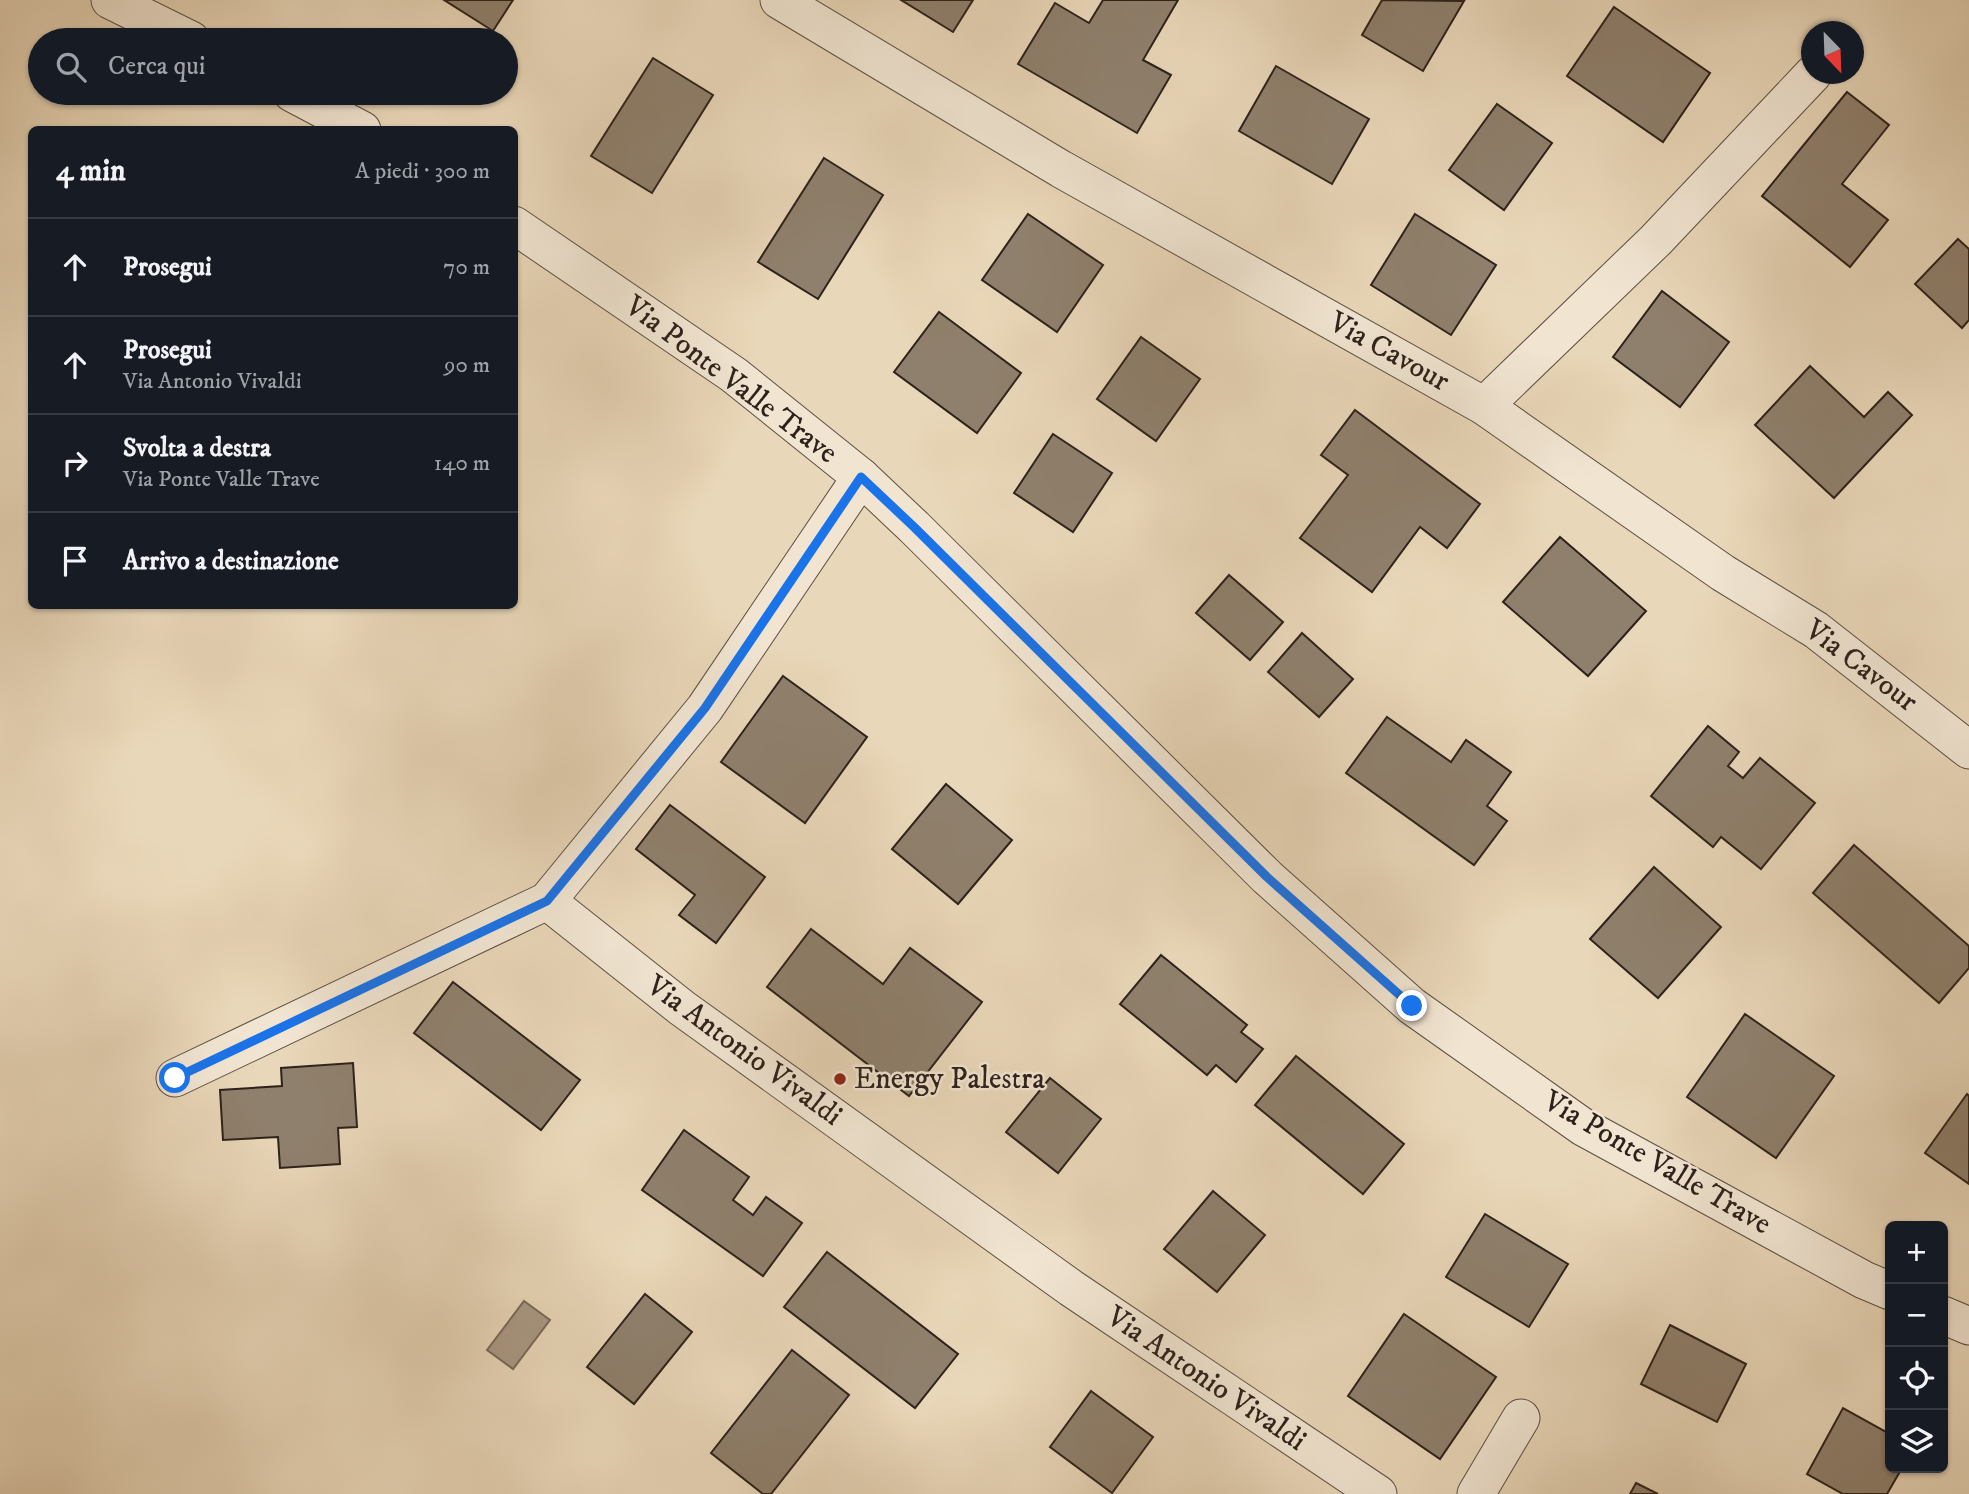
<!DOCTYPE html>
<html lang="it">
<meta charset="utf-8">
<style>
:root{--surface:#171b24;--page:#242831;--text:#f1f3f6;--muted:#9ea1a6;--line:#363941}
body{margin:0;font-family:"IM FELL DW Pica",serif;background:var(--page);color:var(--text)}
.controls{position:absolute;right:21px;bottom:21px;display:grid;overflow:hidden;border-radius:10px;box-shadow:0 2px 5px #0004}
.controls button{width:63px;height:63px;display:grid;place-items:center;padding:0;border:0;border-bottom:2px solid var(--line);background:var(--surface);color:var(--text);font:35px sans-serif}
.compass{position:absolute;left:1801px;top:21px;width:63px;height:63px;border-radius:50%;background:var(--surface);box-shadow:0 2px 5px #0004;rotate:157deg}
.stop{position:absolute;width:21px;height:21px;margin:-16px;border:5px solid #1a73e8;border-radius:50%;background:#fff}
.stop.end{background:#1a73e8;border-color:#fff;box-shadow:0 2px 7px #0008}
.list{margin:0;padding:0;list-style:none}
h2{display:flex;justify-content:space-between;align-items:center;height:91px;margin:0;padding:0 28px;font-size:30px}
h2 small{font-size:23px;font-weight:400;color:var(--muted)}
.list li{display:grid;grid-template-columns:46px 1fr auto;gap:21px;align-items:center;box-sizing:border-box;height:98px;padding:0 28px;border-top:2px solid var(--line)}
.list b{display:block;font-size:26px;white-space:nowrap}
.list p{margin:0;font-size:23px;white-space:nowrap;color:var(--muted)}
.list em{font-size:23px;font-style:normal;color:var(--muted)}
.icon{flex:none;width:38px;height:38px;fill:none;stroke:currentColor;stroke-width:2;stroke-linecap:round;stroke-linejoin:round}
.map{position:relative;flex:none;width:1969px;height:1494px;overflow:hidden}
.search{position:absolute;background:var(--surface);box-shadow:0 2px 5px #0004;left:28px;top:28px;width:490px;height:77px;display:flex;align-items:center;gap:18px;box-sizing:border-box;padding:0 24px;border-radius:38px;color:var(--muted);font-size:26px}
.panel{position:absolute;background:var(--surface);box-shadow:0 2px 5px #0004;left:28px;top:126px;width:490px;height:483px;border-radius:10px}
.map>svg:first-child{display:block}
</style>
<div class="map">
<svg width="1969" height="1494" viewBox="0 0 1969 1494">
<rect width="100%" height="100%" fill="#e9d7b9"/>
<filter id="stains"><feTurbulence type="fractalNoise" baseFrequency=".00286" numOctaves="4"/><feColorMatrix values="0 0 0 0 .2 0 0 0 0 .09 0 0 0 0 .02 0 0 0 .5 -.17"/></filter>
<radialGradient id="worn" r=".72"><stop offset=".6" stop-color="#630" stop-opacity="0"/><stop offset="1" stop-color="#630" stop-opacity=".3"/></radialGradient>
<path fill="#a99983" stroke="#776959" stroke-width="2" d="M524,1301L550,1320L513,1369L487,1350Z"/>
<g fill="#8f806d" stroke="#2d221b" stroke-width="2">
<path d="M444,0H513L493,31Z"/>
<path d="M901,0H973L953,32Z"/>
<path d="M1103,0H1178L1143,60L1171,75L1137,133L1018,64L1055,3L1089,23Z"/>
<path d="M1382,0L1464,1L1423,71L1362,35Z"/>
<path d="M1614,7L1710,73L1663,142L1567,76Z"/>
<path d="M653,58L713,95L652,193L591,156Z"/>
<path d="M1276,66L1369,119L1332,184L1239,131Z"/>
<path d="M1847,92L1889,125L1842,184L1888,220L1850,267L1762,196Z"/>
<path d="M1497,104L1552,143L1504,210L1449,170Z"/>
<path d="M824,158L883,195L818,299L758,262Z"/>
<path d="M1028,214L1103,265L1057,332L982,280Z"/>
<path d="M1415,214L1496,265L1451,335L1371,285Z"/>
<path d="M1958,239L1969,249V320L1962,328L1915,284Z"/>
<path d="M1662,291L1729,342L1680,407L1613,357Z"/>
<path d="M939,312L1021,373L977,433L894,372Z"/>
<path d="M1141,337L1200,379L1156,441L1097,399Z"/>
<path d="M1810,366L1864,417L1888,392L1912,415L1834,498L1755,425Z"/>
<path d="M1355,410L1480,504L1447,548L1420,527L1372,592L1300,538L1348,475L1321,455Z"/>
<path d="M1053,434L1112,473L1073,532L1014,493Z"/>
<path d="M1560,537L1646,611L1588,676L1503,602Z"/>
<path d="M1229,575L1283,622L1250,660L1196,613Z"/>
<path d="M1302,633L1353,679L1319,717L1268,672Z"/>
<path d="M783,676L867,737L805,823L721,762Z"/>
<path d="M1387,717L1451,762L1466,740L1511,772L1487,806L1507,821L1474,865L1346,773Z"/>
<path d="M1708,726L1739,752L1728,766L1743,778L1760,758L1815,803L1761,869L1721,837L1713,847L1651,796Z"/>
<path d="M946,784L1012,840L958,904L892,849Z"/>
<path d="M670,805L765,877L716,943L679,915L695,895L636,849Z"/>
<path d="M1854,845L1969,946V968L1939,1003L1813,893Z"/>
<path d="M1654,867L1721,927L1658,998L1590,939Z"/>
<path d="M811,929L883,984L910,948L982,1002L909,1096L767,987Z"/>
<path d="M1161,955L1247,1025L1241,1032L1263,1049L1236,1082L1216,1065L1207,1075L1120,1004Z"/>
<path d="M453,982L580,1080L541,1130L414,1033Z"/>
<path d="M1745,1014L1834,1076L1776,1158L1687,1097Z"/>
<path d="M1296,1056L1404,1144L1363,1194L1255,1105Z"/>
<path d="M353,1063L357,1127L338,1128L340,1164L280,1168L278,1137L223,1140L220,1090L282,1086L281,1068Z"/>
<path d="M1050,1078L1101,1119L1058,1173L1006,1132Z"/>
<path d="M1967,1094L1969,1096V1184L1925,1153Z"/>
<path d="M684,1130L749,1177L733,1200L753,1215L766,1197L802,1223L763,1276L642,1190Z"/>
<path d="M1213,1191L1265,1235L1217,1292L1164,1249Z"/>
<path d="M1485,1214L1568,1264L1529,1327L1446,1277Z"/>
<path d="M827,1252L958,1354L915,1408L784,1307Z"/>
<path d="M645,1294L692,1332L634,1404L587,1367Z"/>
<path d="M1404,1314L1496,1377L1440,1459L1348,1396Z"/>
<path d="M1670,1325L1746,1364L1717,1422L1641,1384Z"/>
<path d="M792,1350L849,1395L771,1494H763L711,1453Z"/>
<path d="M1091,1391L1153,1437L1112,1493L1050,1447Z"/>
<path d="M1843,1408L1890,1434V1468H1902L1887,1494H1843L1807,1474Z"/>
<path d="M1636,1483L1658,1494H1630Z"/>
</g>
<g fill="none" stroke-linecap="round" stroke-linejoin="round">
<defs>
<g id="minor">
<path d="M110,0L191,40"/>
<path d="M779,0L1061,169L1484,406L1723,573L1816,630L1969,750"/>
<path d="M292,93L362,130"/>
<path d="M514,225L734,375L861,477L914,527L1267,877L1412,1006L1583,1127L1864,1280L1890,1291"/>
<path d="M1484,406L1656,240L1813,74"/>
<path d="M861,477L705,708L547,901L682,1008L1071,1288L1378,1494"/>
<path d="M175,1078L547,901"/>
<path d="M1943,1315L1969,1326"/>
<path d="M1476,1494L1521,1418"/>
</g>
</defs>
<use href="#minor" stroke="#5c4f42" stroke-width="39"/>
<use href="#minor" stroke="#f1e5d2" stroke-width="37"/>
</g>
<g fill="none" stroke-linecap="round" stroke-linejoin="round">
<path stroke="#1a73e8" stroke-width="9" d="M175,1078L547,901L705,708L861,477L914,527L1267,877L1412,1006"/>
</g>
<circle fill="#8f2418" stroke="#f1e5d2" stroke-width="2.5" cx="840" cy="1079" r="7"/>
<g text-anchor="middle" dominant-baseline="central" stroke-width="5" stroke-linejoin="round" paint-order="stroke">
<g font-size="30" fill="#2d221b" stroke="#f1e5d2">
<text transform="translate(1389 352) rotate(29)">Via Cavour</text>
<text transform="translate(731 380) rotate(37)">Via Ponte Valle Trave</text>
<text transform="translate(1861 666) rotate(37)">Via Cavour</text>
<text transform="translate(744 1051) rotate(36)">Via Antonio Vivaldi</text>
<text transform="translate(1657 1163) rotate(30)">Via Ponte Valle Trave</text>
<text transform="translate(1206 1379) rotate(34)">Via Antonio Vivaldi</text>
</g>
<g font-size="30" fill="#2d221b" stroke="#f1e5d2" text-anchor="start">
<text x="854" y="1079">Energy Palestra</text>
</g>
</g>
<rect width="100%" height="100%" filter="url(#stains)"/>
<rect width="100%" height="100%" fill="url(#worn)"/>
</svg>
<div class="controls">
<button>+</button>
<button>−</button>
<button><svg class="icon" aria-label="locate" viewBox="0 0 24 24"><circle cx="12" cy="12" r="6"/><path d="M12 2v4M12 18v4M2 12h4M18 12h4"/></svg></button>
<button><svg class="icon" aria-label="layers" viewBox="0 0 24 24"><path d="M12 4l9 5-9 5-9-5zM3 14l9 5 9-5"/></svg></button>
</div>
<svg class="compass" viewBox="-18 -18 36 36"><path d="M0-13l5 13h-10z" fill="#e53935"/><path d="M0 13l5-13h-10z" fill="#9ea1a6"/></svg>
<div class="stop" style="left:175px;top:1078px"></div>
<div class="stop end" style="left:1412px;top:1006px"></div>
<div class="search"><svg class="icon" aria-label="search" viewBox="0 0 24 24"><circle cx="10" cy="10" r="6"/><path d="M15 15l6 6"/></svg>Cerca qui</div>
<section class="panel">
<h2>4 min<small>A piedi · 300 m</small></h2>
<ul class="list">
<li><svg class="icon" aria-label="ahead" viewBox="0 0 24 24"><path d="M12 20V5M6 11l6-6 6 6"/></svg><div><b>Prosegui</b></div><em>70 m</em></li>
<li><svg class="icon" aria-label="ahead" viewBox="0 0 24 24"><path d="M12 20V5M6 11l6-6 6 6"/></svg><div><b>Prosegui</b><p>Via Antonio Vivaldi</p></div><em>90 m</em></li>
<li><svg class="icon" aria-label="right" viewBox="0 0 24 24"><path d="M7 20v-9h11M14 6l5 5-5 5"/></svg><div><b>Svolta a destra</b><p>Via Ponte Valle Trave</p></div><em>140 m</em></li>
<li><svg class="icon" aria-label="arrive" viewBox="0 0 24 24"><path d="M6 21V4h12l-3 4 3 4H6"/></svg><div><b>Arrivo a destinazione</b></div></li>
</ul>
</section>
</div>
